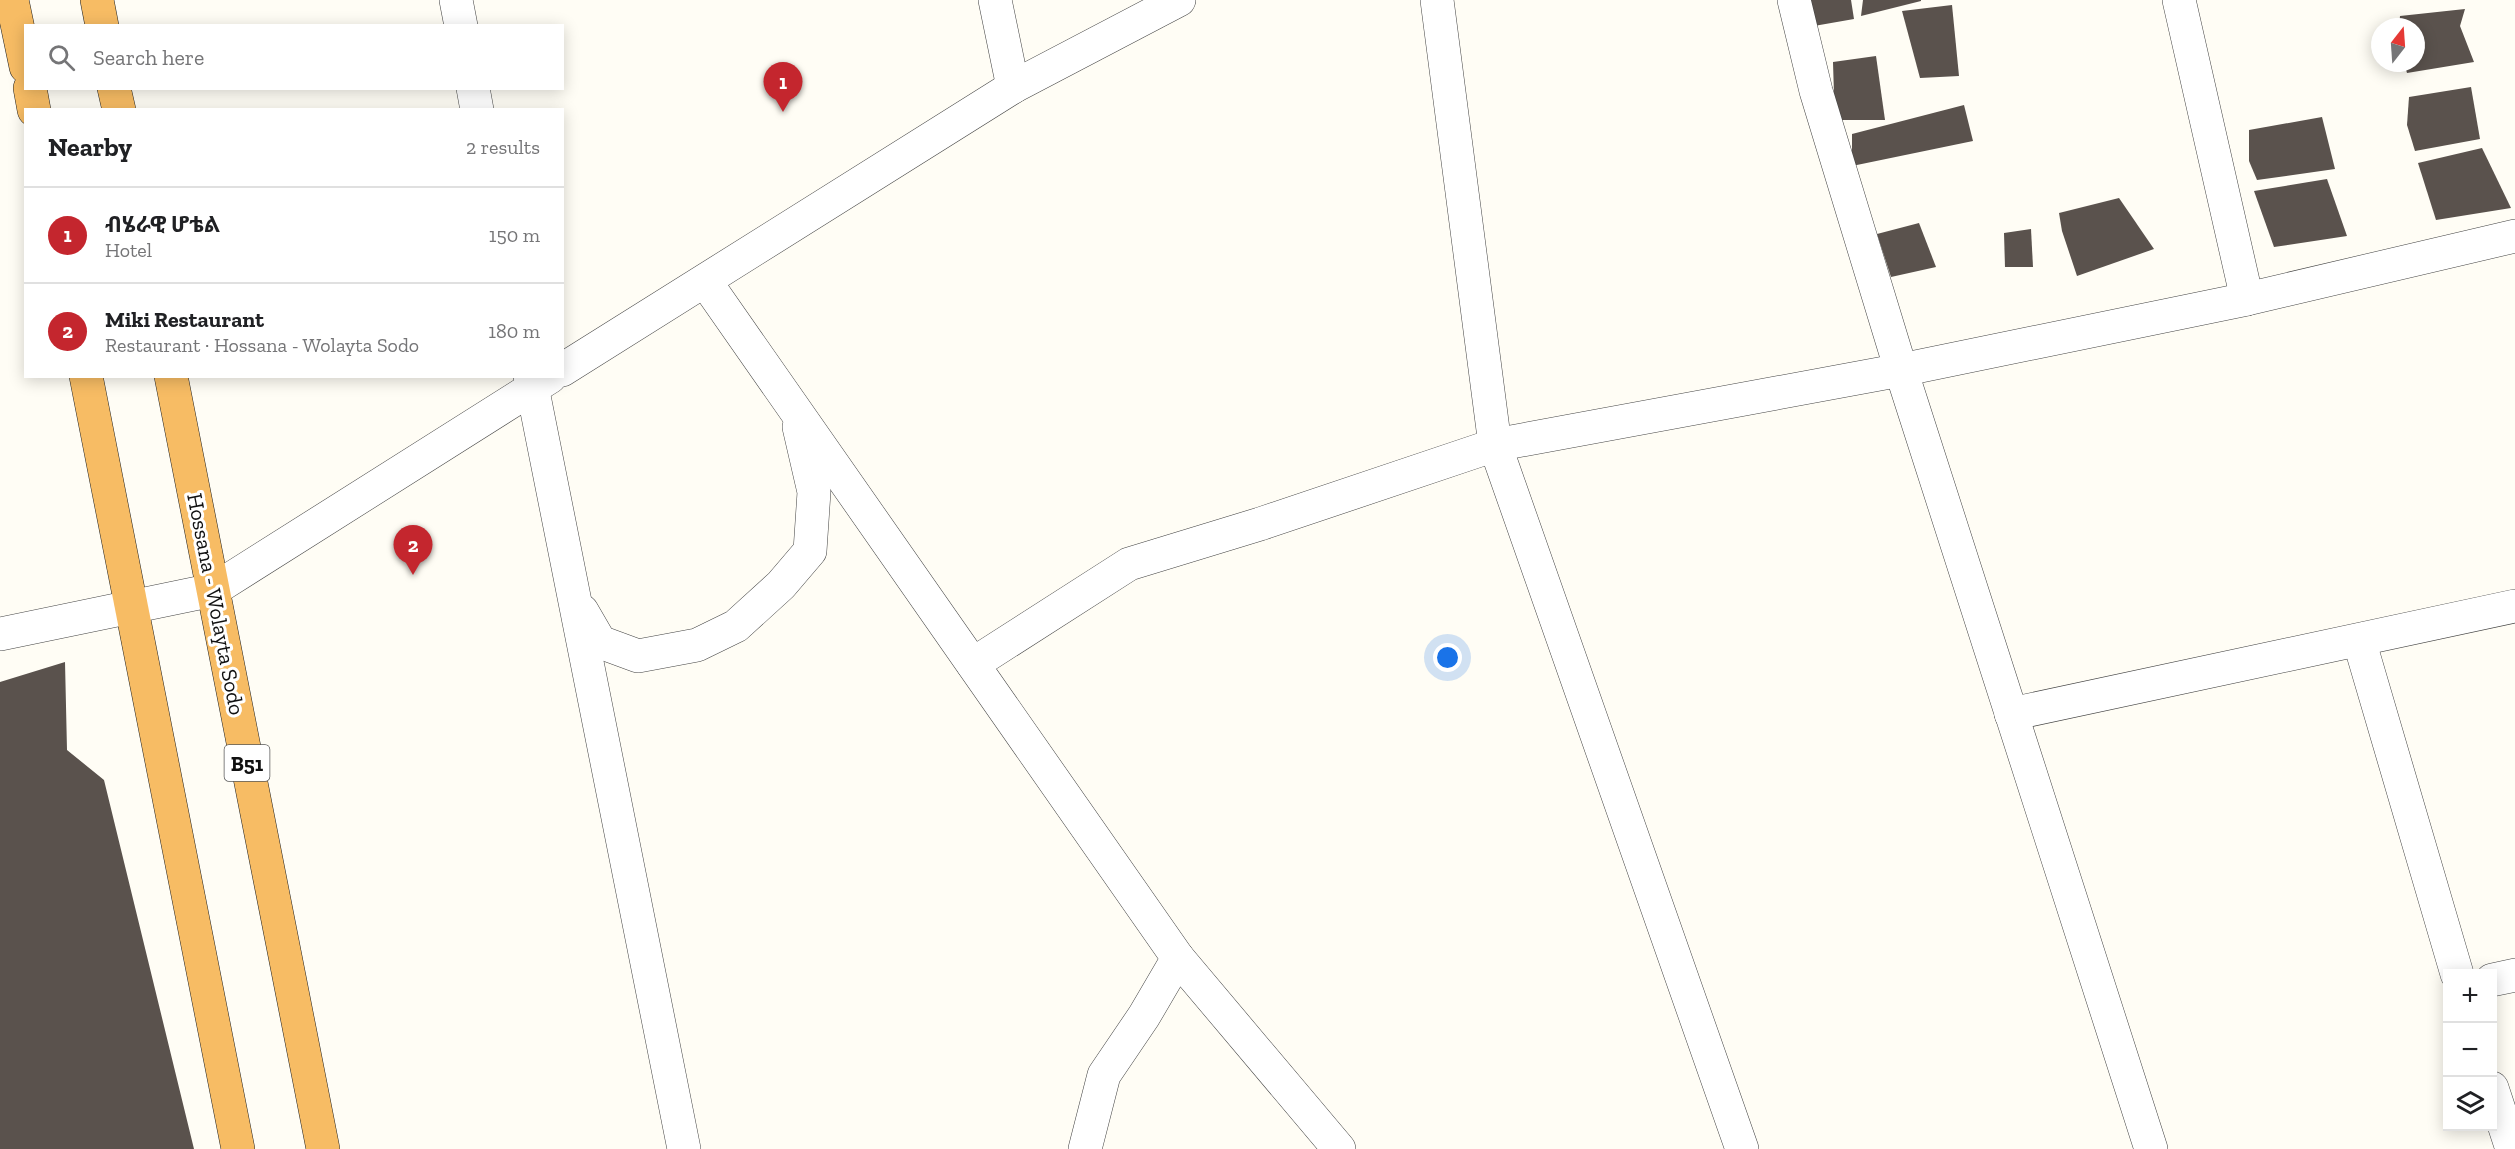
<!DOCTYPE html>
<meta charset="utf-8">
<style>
:root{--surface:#fff;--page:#f2f2f2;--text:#202124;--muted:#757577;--line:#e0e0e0;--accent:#c4262e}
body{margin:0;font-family:"Zilla Slab","Noto Sans Ethiopic",serif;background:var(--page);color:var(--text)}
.controls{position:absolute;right:18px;bottom:18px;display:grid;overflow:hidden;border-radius:0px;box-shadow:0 3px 15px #0003}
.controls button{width:54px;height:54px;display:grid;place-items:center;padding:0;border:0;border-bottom:2px solid var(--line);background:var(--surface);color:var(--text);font:30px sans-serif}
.compass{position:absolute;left:2371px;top:18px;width:54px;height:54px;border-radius:50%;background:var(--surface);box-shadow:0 3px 15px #0003;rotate:17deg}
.you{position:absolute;left:1448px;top:658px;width:21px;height:21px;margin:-15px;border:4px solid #fff;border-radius:50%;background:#1a73e8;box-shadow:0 0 0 9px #1a73e833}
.badge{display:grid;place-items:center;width:39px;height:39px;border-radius:50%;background:var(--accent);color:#fff;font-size:20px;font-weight:700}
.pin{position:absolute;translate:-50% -50px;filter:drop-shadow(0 2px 3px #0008)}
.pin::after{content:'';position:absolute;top:32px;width:21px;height:18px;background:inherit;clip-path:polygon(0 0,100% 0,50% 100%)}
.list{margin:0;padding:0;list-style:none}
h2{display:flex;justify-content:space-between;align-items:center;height:78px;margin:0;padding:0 24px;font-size:26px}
h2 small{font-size:20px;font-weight:400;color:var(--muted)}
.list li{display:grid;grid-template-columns:39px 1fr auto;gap:18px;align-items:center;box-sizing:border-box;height:96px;padding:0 24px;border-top:2px solid var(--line)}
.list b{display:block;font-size:22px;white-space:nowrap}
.list p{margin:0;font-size:20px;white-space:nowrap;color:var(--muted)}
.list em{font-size:20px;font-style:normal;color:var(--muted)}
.icon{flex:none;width:33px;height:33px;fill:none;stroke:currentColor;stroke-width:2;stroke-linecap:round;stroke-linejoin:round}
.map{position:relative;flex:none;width:2515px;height:1149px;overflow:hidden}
.search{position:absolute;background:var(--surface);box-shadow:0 3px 15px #0003;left:24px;top:24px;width:540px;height:66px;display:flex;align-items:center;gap:15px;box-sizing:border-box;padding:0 21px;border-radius:0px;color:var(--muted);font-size:22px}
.panel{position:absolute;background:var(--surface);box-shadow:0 3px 15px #0003;left:24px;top:108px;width:540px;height:270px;border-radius:0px}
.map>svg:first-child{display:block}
</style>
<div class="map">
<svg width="2515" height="1149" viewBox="0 0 2515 1149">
<rect width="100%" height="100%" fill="#fffdf5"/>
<g fill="#5a524d">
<path d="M1807,0H1851L1854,19L1814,26Z"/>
<path d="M1863,0H1921V1L1861,16Z"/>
<path d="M1952,5L1959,76L1920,78L1902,11Z"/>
<path d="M2465,9L2460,26L2474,62L2407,73L2404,63H2416V27H2399L2400,16Z"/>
<path d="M1876,56L1885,120H1840L1834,95L1833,62Z"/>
<path d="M2471,87L2480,139L2415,151L2407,125L2409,97Z"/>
<path d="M1964,105L1973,141L1852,166V134Z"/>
<path d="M2322,117L2335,169L2257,180L2249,161V130Z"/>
<path d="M2482,148L2511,208L2436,220L2418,163Z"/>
<path d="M2327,179L2347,236L2274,247L2254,191Z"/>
<path d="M2119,198L2154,249L2077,276L2062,231L2059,213Z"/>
<path d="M1919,223L1936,267L1891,277L1877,234Z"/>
<path d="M2031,229L2033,267H2005L2004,233Z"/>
<path d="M65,662L67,750L104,780L194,1149H0V682Z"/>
</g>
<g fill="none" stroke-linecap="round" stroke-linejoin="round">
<defs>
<g id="minor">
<path d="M456,0L461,26"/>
<path d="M995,0L1013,87"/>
<path d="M1437,0L1495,445L1742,1149"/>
<path d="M1794,0L1816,91L1901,370L2151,1149"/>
<path d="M2179,0L2247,299"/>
<path d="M473,88L477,110"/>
<path d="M705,281L1178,958L1144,1016L1104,1075L1085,1149"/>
<path d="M562,370L1013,87L1179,0"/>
<path d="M530,376L684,1149"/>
<path d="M582,611L600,642L638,656L697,645L736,626L781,585L810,551L814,492L799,427"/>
<path d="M0,634L213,590L550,377"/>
<path d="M2359,640L2457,974"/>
<path d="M973,664L1129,564L1260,524L1495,445L1901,370L2247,299L2515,236"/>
<path d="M2011,714L2515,606"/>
<path d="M1178,958L1339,1149"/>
<path d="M2492,980L2515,975"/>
<path d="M2492,1088L2512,1149"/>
</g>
<g id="trunk">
<path d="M12,0L26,67"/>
<path d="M97,0L102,26"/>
<path d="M30,88L34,110"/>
<path d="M114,88L119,110"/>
<path d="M86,376L238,1149"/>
<path d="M171,376L323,1149"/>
</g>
</defs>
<use href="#minor" stroke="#444" stroke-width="34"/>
<use href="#trunk" stroke="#222" stroke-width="34"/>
<use href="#minor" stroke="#fff" stroke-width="33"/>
<use href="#trunk" stroke="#f7bc64" stroke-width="33"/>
</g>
<g text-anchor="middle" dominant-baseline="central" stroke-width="6" stroke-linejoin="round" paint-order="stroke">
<rect fill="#fff" stroke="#585858" stroke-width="1.5" x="224.5" y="745" width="45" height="36" rx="4.5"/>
<g font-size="21" font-weight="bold" fill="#111">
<text x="247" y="763">B51</text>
</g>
<g font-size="22" fill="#111" stroke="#fff">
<text transform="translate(216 604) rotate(79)">Hossana - Wolayta Sodo</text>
</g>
</g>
</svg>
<div class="controls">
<button>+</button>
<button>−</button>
<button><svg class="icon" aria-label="layers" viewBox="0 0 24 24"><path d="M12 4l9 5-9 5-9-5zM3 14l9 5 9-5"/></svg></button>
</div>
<svg class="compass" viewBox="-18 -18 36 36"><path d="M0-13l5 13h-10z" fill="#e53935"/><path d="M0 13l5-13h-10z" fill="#757577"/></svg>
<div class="you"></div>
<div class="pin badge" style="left:783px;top:112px">1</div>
<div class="pin badge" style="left:413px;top:575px">2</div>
<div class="search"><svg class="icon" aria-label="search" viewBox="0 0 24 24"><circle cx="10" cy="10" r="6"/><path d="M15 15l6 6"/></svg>Search here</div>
<section class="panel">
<h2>Nearby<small>2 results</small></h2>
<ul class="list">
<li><span class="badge">1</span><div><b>ብሄራዊ ሆቴል</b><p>Hotel</p></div><em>150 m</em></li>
<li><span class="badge">2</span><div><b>Miki Restaurant</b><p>Restaurant · Hossana - Wolayta Sodo</p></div><em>180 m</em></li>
</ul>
</section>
</div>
